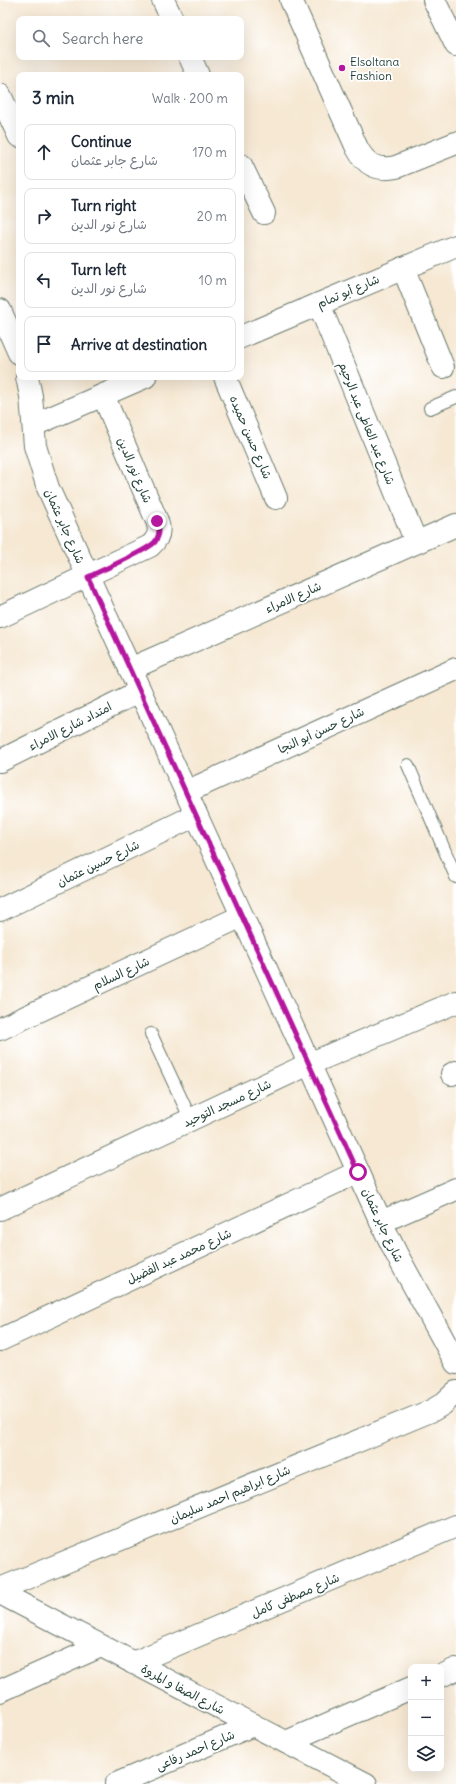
<!DOCTYPE html>
<meta charset="utf-8">
<style>
:root{--surface:#fff;--page:#f6f6f7;--text:#1f2937;--muted:#747a83;--line:#e0e1e3}
body{margin:0;font-family:Delius,"Playpen Sans Arabic",sans-serif;background:var(--page);color:var(--text)}
.controls{position:absolute;right:12px;bottom:12px;display:grid;overflow:hidden;border-radius:8px;box-shadow:0 4px 16px #0002}
.controls button{width:36px;height:36px;display:grid;place-items:center;padding:0;border:0;border-bottom:1px solid var(--line);background:var(--surface);color:var(--text);font:20px sans-serif}
.stop{position:absolute;width:12px;height:12px;margin:-9px;border:3px solid #b5179e;border-radius:50%;background:#fff}
.stop.end{background:#b5179e;border-color:#fff;box-shadow:0 1px 4px #0008}
.list{margin:0;padding:0;list-style:none}
h2{display:flex;justify-content:space-between;align-items:center;height:52px;margin:0;padding:0 16px;font-size:17px}
h2 small{font-size:13px;font-weight:400;color:var(--muted)}
.list li{display:grid;grid-template-columns:26px 1fr auto;gap:12px;align-items:center;box-sizing:border-box;height:56px;margin:0 8px 8px;padding:0 8px;border:1px solid var(--line);border-radius:8px}
.list b{display:block;font-size:15px;white-space:nowrap}
.list p{margin:0;font-size:13px;white-space:nowrap;color:var(--muted)}
.list em{font-size:13px;font-style:normal;color:var(--muted)}
.icon{flex:none;width:22px;height:22px;fill:none;stroke:currentColor;stroke-width:2;stroke-linecap:round;stroke-linejoin:round}
.map{position:relative;flex:none;width:456px;height:1784px;overflow:hidden}
.search{position:absolute;background:var(--surface);box-shadow:0 4px 16px #0002;left:16px;top:16px;width:228px;height:44px;display:flex;align-items:center;gap:10px;box-sizing:border-box;padding:0 14px;border-radius:8px;color:var(--muted);font-size:15px}
.panel{position:absolute;background:var(--surface);box-shadow:0 4px 16px #0002;left:16px;top:72px;width:228px;height:308px;border-radius:8px}
.map>svg:first-child{display:block}
</style>
<div class="map">
<svg width="456" height="1784" viewBox="0 0 456 1784">
<rect width="100%" height="100%" fill="#fff"/>
<filter id="ink" filterUnits="userSpaceOnUse"><feTurbulence type="fractalNoise" baseFrequency=".025" numOctaves="2"/><feDisplacementMap in="SourceGraphic" scale="8" xChannelSelector="R" yChannelSelector="G"/><feConvolveMatrix kernelMatrix="1 2 1 2 8 2 1 2 1" color-interpolation-filters="sRGB"/></filter>
<filter id="wash" filterUnits="userSpaceOnUse"><feTurbulence type="fractalNoise" baseFrequency=".012" numOctaves="4" result="noise"/><feDisplacementMap in="SourceGraphic" scale="16" xChannelSelector="R" yChannelSelector="G"/><feGaussianBlur stdDeviation="0.9" result="paint"/><feColorMatrix in="noise" values="0 0 0 0 0 0 0 0 0 0 0 0 0 0 0 0 0 1.4 0 .05"/><feComposite in="paint" operator="in"/></filter>
<g filter="url(#wash)">
<rect width="100%" height="100%" fill="#f6e8d3"/>
</g>
<g filter="url(#ink)">
<g fill="none" stroke-linecap="round" stroke-linejoin="round">
<defs>
<g id="lane">
<path d="M430,408L456,397"/>
<path d="M408,765L456,877"/>
<path d="M151,1034L191,1120"/>
</g>
<g id="street">
<path d="M163,0L172,19"/>
<path d="M291,0L357,148C366,165 377,171 396,167L456,143"/>
<path d="M190,57L198,75"/>
<path d="M0,95L19,136"/>
<path d="M241,165L264,213"/>
<path d="M403,268L443,367"/>
<path d="M319,304L416,542"/>
<path d="M0,310L19,353"/>
<path d="M241,337L456,246"/>
<path d="M27,377L31,396L35,446L48,488L381,1222L396,1253L456,1363"/>
<path d="M225,377L276,498"/>
<path d="M34,425L145,377"/>
<path d="M0,617L150,546C158,539 161,532 157,521L103,395"/>
<path d="M130,669L456,525"/>
<path d="M0,761L140,691"/>
<path d="M186,792L456,669"/>
<path d="M0,910L196,815"/>
<path d="M0,1029L242,916"/>
<path d="M452,1074L456,1072"/>
<path d="M0,1209L309,1064L456,1002"/>
<path d="M381,1222L456,1189"/>
<path d="M0,1340L358,1172"/>
<path d="M0,1589L433,1410L443,1404L456,1392"/>
<path d="M0,1593L366,1784"/>
<path d="M133,1663L456,1526"/>
<path d="M441,1676L456,1669"/>
<path d="M0,1691L101,1646"/>
<path d="M286,1742L411,1688"/>
<path d="M116,1784L253,1725"/>
</g>
<path id="primary" d="M434,0L456,45"/>
</defs>
<use href="#lane" stroke="#6a796c" stroke-width="14"/>
<use href="#street" stroke="#6a796c" stroke-width="24"/>
<use href="#primary" stroke="#6a796c" stroke-width="24"/>
<use href="#lane" stroke="#fff" stroke-width="12"/>
<use href="#street" stroke="#fff" stroke-width="22"/>
<use href="#primary" stroke="#fff" stroke-width="22"/>
</g>
</g>
<g fill="none" stroke-linecap="round" stroke-linejoin="round" filter="url(#ink)">
<path stroke="#b5179e" stroke-width="5" d="M157,521C160,528 160,535 155,542C147,551 102,570 88,577L358,1172"/>
</g>
<circle fill="#b5179e" stroke="#fff" stroke-width="1.5" cx="342" cy="68" r="4"/>
<g text-anchor="middle" dominant-baseline="central" stroke-width="3.5" stroke-linejoin="round" paint-order="stroke">
<g font-size="12" fill="#1f3d34" stroke="#fff" text-anchor="start">
<text x="350" y="61">Elsoltana<tspan x="350" dy="14">Fashion</tspan></text>
</g>
<g font-size="12" fill="#1f3d34" stroke="#fff">
<text transform="translate(348 291) rotate(-23)">شارع أبو تمام</text>
<text transform="translate(367 423) rotate(68)">شارع عبد العاطى عبد الرحيم</text>
<text transform="translate(251 437) rotate(67)">شارع حسن حميده</text>
<text transform="translate(135 470) rotate(67)">شارع نور الدين</text>
<text transform="translate(65 526) rotate(66)">شارع جابر عثمان</text>
<text transform="translate(293 597) rotate(-24)">شارع الامراء</text>
<text transform="translate(70 726) rotate(-27)">امتداد شارع الامراء</text>
<text transform="translate(321 730) rotate(-25)">شارع حسن أبو النجا</text>
<text transform="translate(98 863) rotate(-26)">شارع حسين عثمان</text>
<text transform="translate(121 973) rotate(-25)">شارع السلام</text>
<text transform="translate(227 1103) rotate(-25)">شارع مسجد التوحيد</text>
<text transform="translate(383 1225) rotate(65)">شارع جابر عثمان</text>
<text transform="translate(179 1256) rotate(-25)">شارع محمد عبد الفضيل</text>
<text transform="translate(230 1494) rotate(-23)">شارع ابراهيم احمد سليمان</text>
<text transform="translate(295 1595) rotate(-23)">شارع مصطفى كامل</text>
<text transform="translate(183 1689) rotate(28)">شارع الصفا و المروة</text>
<text transform="translate(195 1750) rotate(-23)">شارع احمد رفاعى</text>
</g>
</g>
</svg>
<div class="controls">
<button>+</button>
<button>−</button>
<button><svg class="icon" aria-label="layers" viewBox="0 0 24 24"><path d="M12 4l9 5-9 5-9-5zM3 14l9 5 9-5"/></svg></button>
</div>
<div class="stop" style="left:358px;top:1172px"></div>
<div class="stop end" style="left:157px;top:521px"></div>
<div class="search"><svg class="icon" aria-label="search" viewBox="0 0 24 24"><circle cx="10" cy="10" r="6"/><path d="M15 15l6 6"/></svg>Search here</div>
<section class="panel">
<h2>3 min<small>Walk · 200 m</small></h2>
<ul class="list">
<li><svg class="icon" aria-label="ahead" viewBox="0 0 24 24"><path d="M12 20V5M6 11l6-6 6 6"/></svg><div><b>Continue</b><p>شارع جابر عثمان</p></div><em>170 m</em></li>
<li><svg class="icon" aria-label="right" viewBox="0 0 24 24"><path d="M7 20v-9h11M14 6l5 5-5 5"/></svg><div><b>Turn right</b><p>شارع نور الدين</p></div><em>20 m</em></li>
<li><svg class="icon" aria-label="left" viewBox="0 0 24 24"><path d="M17 20v-9H6M10 6l-5 5 5 5"/></svg><div><b>Turn left</b><p>شارع نور الدين</p></div><em>10 m</em></li>
<li><svg class="icon" aria-label="arrive" viewBox="0 0 24 24"><path d="M6 21V4h12l-3 4 3 4H6"/></svg><div><b>Arrive at destination</b></div></li>
</ul>
</section>
</div>
